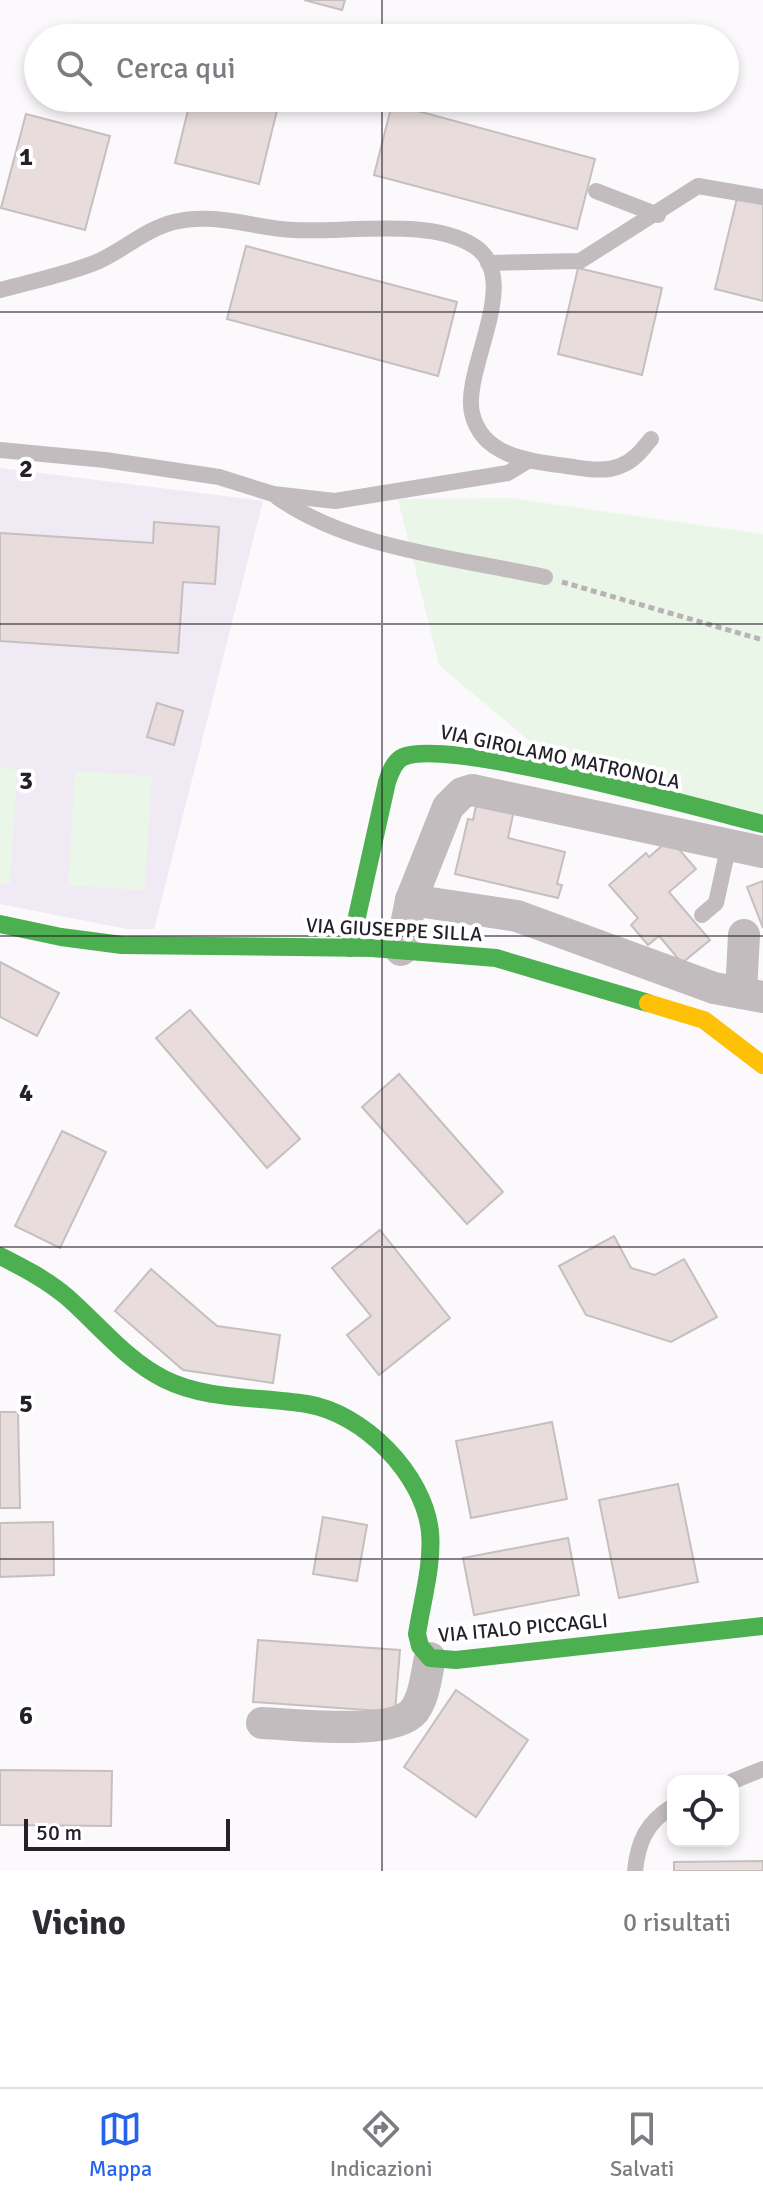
<!DOCTYPE html>
<html lang="it">
<style>
:root{--surface:#fff;--page:#f2f2f3;--text:#2b2b33;--muted:#7c7c81;--line:#e1e1e2;--accent:#2563eb}
body{margin:0;font-family:Signika,sans-serif;background:var(--page);color:var(--text)}
.controls{position:absolute;right:24px;bottom:24px;display:grid;overflow:hidden;border-radius:16px;box-shadow:0 4px 12px #0003}
.controls button{width:72px;height:72px;display:grid;place-items:center;padding:0;border:0;border-bottom:2px solid var(--line);background:var(--surface);color:var(--text);font:40px sans-serif}
.scale{position:absolute;left:24px;bottom:20px;width:206px;box-sizing:border-box;padding-left:8px;border:4px solid #25202a;border-top:0;font-size:22px;line-height:28px;white-space:nowrap;color:#25202a;-webkit-text-stroke:6px #fff;paint-order:stroke}
.list{margin:0;padding:0;list-style:none}
h2{display:flex;justify-content:space-between;align-items:center;height:104px;margin:0;padding:0 32px;font-size:34px}
h2 small{font-size:26px;font-weight:400;color:var(--muted)}
.icon{flex:none;width:44px;height:44px;fill:none;stroke:currentColor;stroke-width:2;stroke-linecap:round;stroke-linejoin:round}
.map{position:relative;flex:none;width:763px;height:1871px;overflow:hidden}
.search{position:absolute;background:var(--surface);box-shadow:0 4px 12px #0003;left:24px;right:24px;top:24px;height:88px;display:flex;align-items:center;gap:20px;box-sizing:border-box;padding:0 28px;border-radius:44px;color:var(--muted);font-size:30px}
.sheet{height:216px;background:var(--surface)}
nav{display:flex;justify-content:space-around;align-items:center;box-sizing:border-box;height:112px;border-top:2px solid var(--line);background:var(--surface);font-size:22px;color:var(--muted)}
nav a{display:grid;justify-items:center;gap:4px}
nav .on{color:var(--accent)}
.map>svg:first-child{display:block}
</style>
<div class="map">
<svg width="763" height="1871" viewBox="0 0 763 1871">
<rect width="100%" height="100%" fill="#fbf9fc"/>
<path fill="#efeaf3" d="M0,468L263,501L154,929H127L0,904Z"/>
<g fill="#eaf6e7">
<path d="M509,498L763,534V814L558,765L439,665L398,499Z"/>
<path d="M0,768L17,769L10,884L0,883Z"/>
<path d="M75,771L152,776L145,890L68,886Z"/>
</g>
<g fill="#e8dcdc" stroke="#c6bfc0" stroke-width="2">
<path d="M304,0H345L342,10Z"/>
<path d="M191,98H280L259,184L175,163Z"/>
<path d="M392,104L595,159L577,229L374,175Z"/>
<path d="M26,114L110,136L85,230L1,208Z"/>
<path d="M737,198L763,204V301L715,289Z"/>
<path d="M246,246L457,302L438,376L227,319Z"/>
<path d="M578,268L662,288L642,375L558,354Z"/>
<path d="M154,522L219,527L215,584L183,582L178,653L0,641V533L153,543Z"/>
<path d="M157,703L183,711L174,745L147,737Z"/>
<path d="M477,801L514,810L508,838L565,852L557,884L562,885L558,898L455,874L468,819L473,820Z"/>
<path d="M670,839L696,869L669,892L710,940L682,963L659,936L648,945L631,925L638,918L609,885L646,853L649,857Z"/>
<path d="M763,881V928L747,887Z"/>
<path d="M0,962L59,993L37,1036L0,1017Z"/>
<path d="M190,1010L300,1139L267,1168L156,1038Z"/>
<path d="M399,1074L503,1192L467,1224L362,1107Z"/>
<path d="M62,1131L106,1152L60,1248L15,1226Z"/>
<path d="M380,1230L450,1318L379,1375L347,1335L371,1316L332,1268Z"/>
<path d="M614,1236L631,1268L655,1275L684,1259L717,1317L671,1342L586,1315L559,1266Z"/>
<path d="M151,1269L217,1326L280,1335L273,1383L183,1370L115,1311Z"/>
<path d="M0,1412H18L20,1508H0Z"/>
<path d="M552,1422L567,1499L471,1518L456,1441Z"/>
<path d="M678,1484L698,1582L619,1598L599,1500Z"/>
<path d="M323,1517L367,1525L357,1581L313,1574Z"/>
<path d="M53,1522L54,1575L0,1577V1523Z"/>
<path d="M568,1538L579,1595L474,1615L463,1558Z"/>
<path d="M258,1640L400,1650L395,1712L253,1702Z"/>
<path d="M456,1690L528,1740L476,1817L404,1767Z"/>
<path d="M0,1770L112,1771L111,1826L0,1825Z"/>
<path d="M763,1861V1871H674V1862Z"/>
</g>
<g fill="none" stroke-linecap="round" stroke-linejoin="round">
<path stroke="#b9b3b5" stroke-width="5" stroke-dasharray="6 4" stroke-linecap="butt" d="M562,582L763,640"/>
<g stroke="#c3bcbe" stroke-width="16">
<path d="M596,191L658,215"/>
<path d="M488,263L580,261L698,186L763,197"/>
<path d="M0,290C33,281 68,274 99,261C125,249 146,229 174,222C216,212 253,228 294,230C345,233 429,217 474,246C524,278 462,369 472,413C482,457 530,461 566,466C583,468 603,473 620,466C634,461 642,450 651,439"/>
<path d="M0,450L105,460L219,477L273,494L335,501L508,473L528,461"/>
<path d="M277,497C350,549 458,558 545,577"/>
<path d="M702,915L716,903L729,844"/>
<path d="M733,1781L763,1769"/>
<path d="M635,1871C638,1841 647,1822 673,1806"/>
</g>
<g stroke="#c3bcbe" stroke-width="32">
<path d="M411,900L517,916L714,988L763,997"/>
<path d="M401,950L411,900L448,807L462,793L472,790L763,852"/>
<path d="M741,993L744,935"/>
<path d="M262,1723C295,1724 393,1737 414,1711C425,1696 426,1675 430,1658"/>
</g>
<g stroke="#4caf50" stroke-width="18">
<path d="M0,924L61,937L122,945L372,948L496,958L648,1003"/>
<path d="M350,948L387,782C390,773 394,761 403,757C448,737 703,809 763,824"/>
<path d="M0,1256C24,1268 47,1280 67,1297C99,1325 126,1360 164,1379C208,1401 259,1396 307,1404C363,1413 424,1474 430,1532C433,1565 422,1601 417,1634L420,1646L430,1658L456,1660L763,1626"/>
</g>
<path stroke="#ffc107" stroke-width="18" d="M648,1003L704,1020L763,1065"/>
</g>
<path fill="none" stroke="#25202a" stroke-width="2" stroke-opacity="0.55" d="M382,0V38M382,98V1871M0,312H763M0,624H763M0,936H763M0,1247H763M0,1559H763"/>
<g text-anchor="middle" dominant-baseline="central" stroke-width="8" stroke-linejoin="round" paint-order="stroke">
<g font-size="20" fill="#25202a" stroke="#fff">
<text transform="translate(560 757) rotate(12)">VIA GIROLAMO MATRONOLA</text>
<text transform="translate(394 930) rotate(3)">VIA GIUSEPPE SILLA</text>
<text transform="translate(523 1628) rotate(-5)">VIA ITALO PICCAGLI</text>
</g>
</g>
<g font-size="26" text-anchor="middle" font-weight="bold" fill="#25202a" stroke="#fff" stroke-width="8" stroke-linejoin="round" paint-order="stroke">
<text x="26" y="165">1</text>
<text x="26" y="477">2</text>
<text x="26" y="789">3</text>
<text x="26" y="1101">4</text>
<text x="26" y="1412">5</text>
<text x="26" y="1724">6</text>
</g>
</svg>
<div class="controls">
<button><svg class="icon" aria-label="locate" viewBox="0 0 24 24"><circle cx="12" cy="12" r="6"/><path d="M12 2v4M12 18v4M2 12h4M18 12h4"/></svg></button>
</div>
<div class="scale">50 m</div>
<div class="search"><svg class="icon" aria-label="search" viewBox="0 0 24 24"><circle cx="10" cy="10" r="6"/><path d="M15 15l6 6"/></svg>Cerca qui</div>
</div>
<section class="sheet">
<h2>Vicino<small>0 risultati</small></h2>
<ul class="list">
</ul>
</section>
<nav>
<a class="on"><svg class="icon" aria-label="map" viewBox="0 0 24 24"><path d="M3 6l6-2 6 2 6-2v14l-6 2-6-2-6 2zM9 4v14M15 6v14"/></svg>Mappa</a>
<a><svg class="icon" aria-label="directions" viewBox="0 0 24 24"><path d="M12 3l9 9-9 9-9-9zM9 14v-3h6M13 9l2 2-2 2"/></svg>Indicazioni</a>
<a><svg class="icon" aria-label="saved" viewBox="0 0 24 24"><path d="M7 4h10v16l-5-4-5 4z"/></svg>Salvati</a>
</nav>
